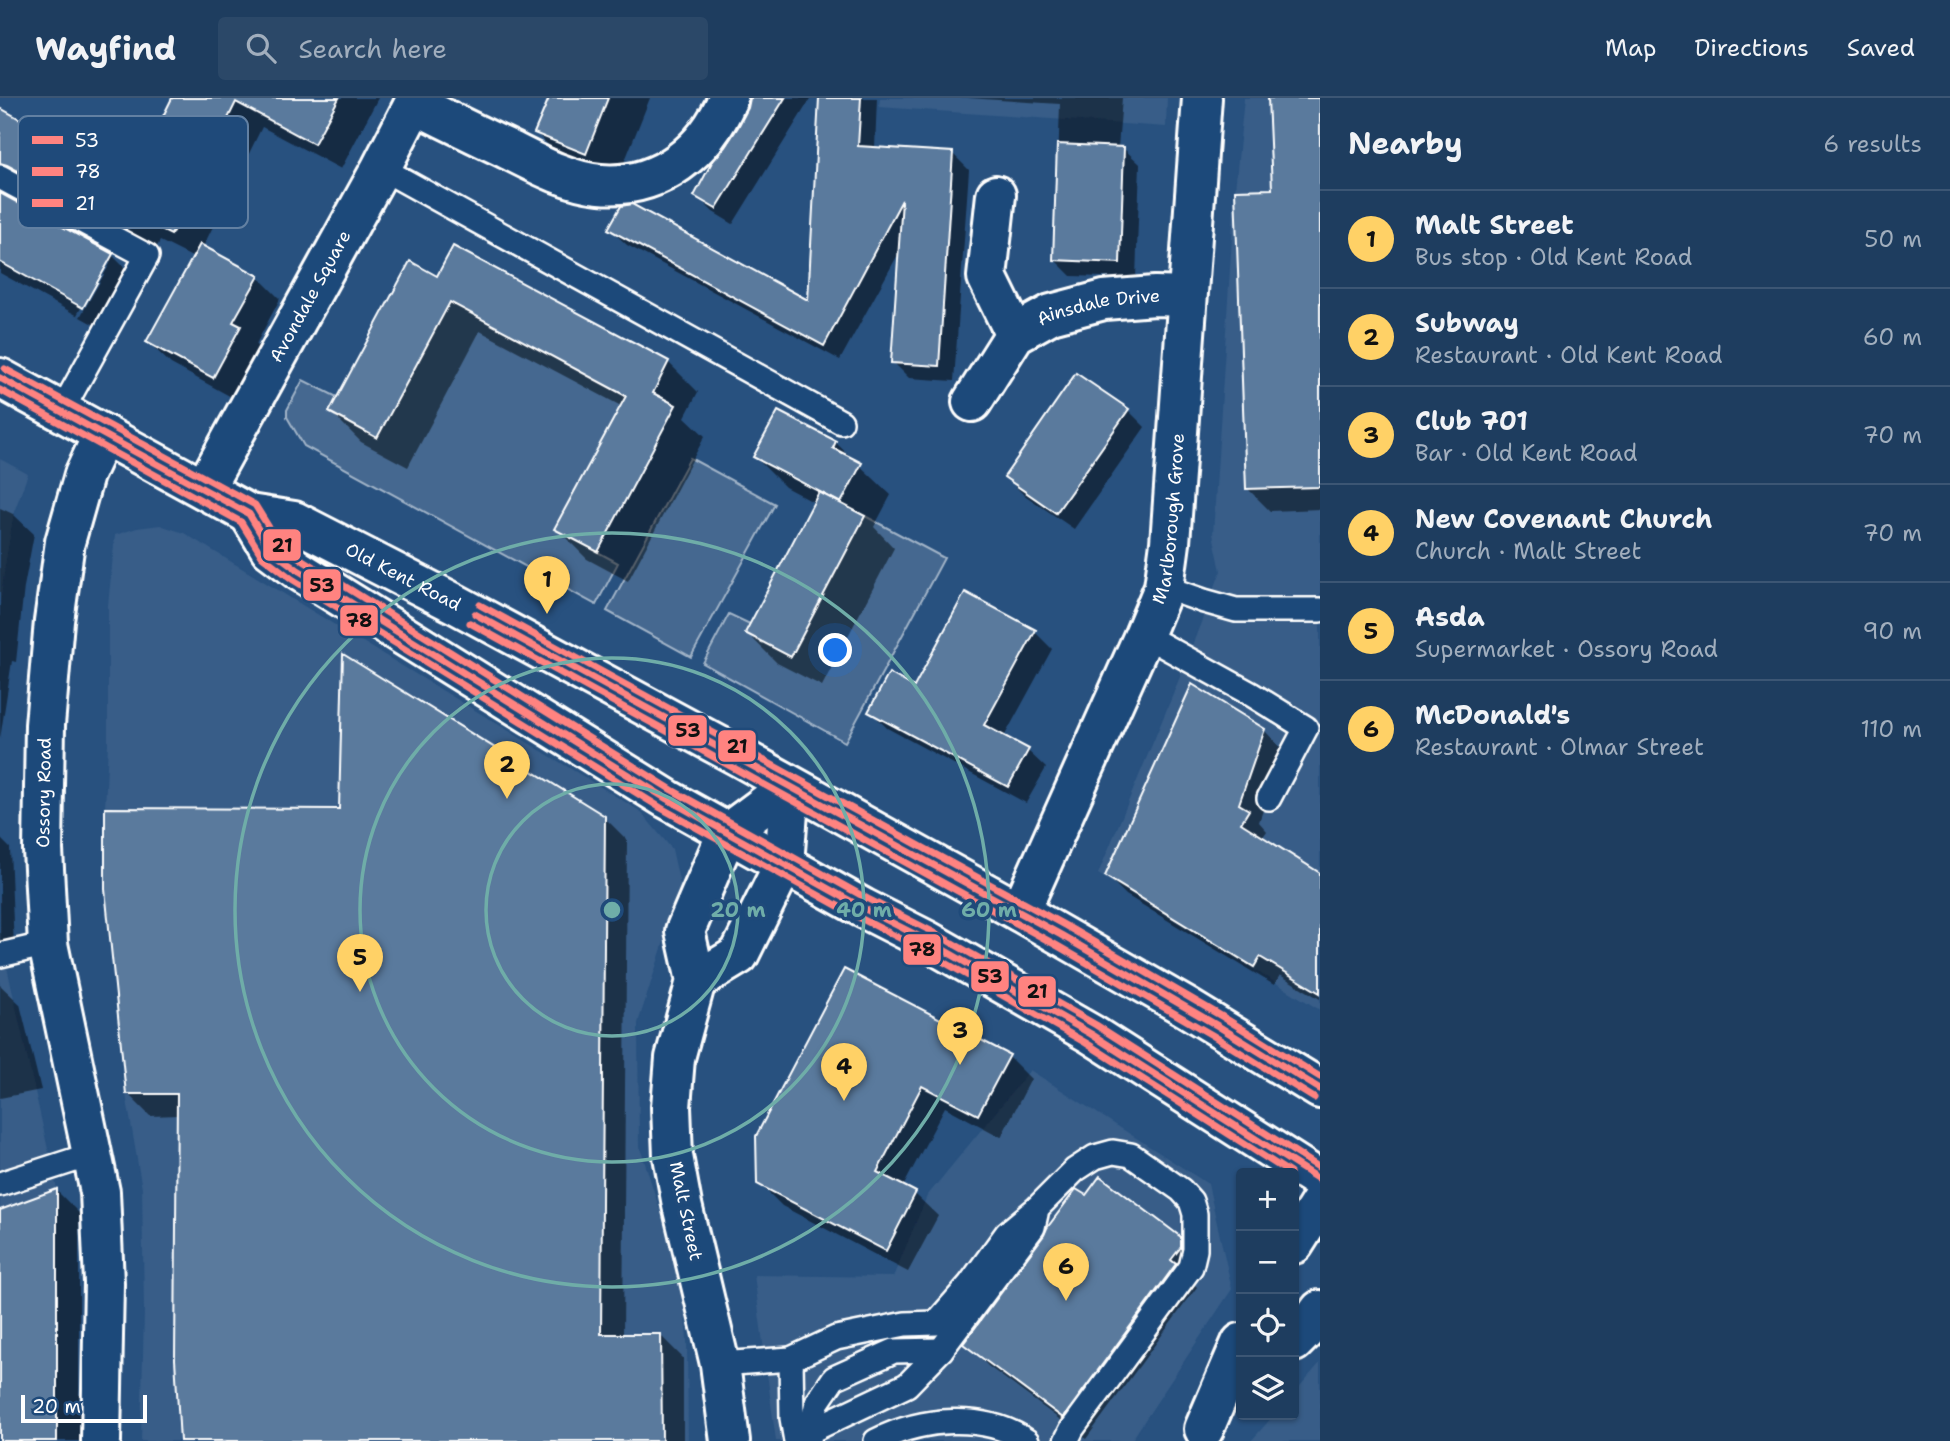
<!DOCTYPE html>
<meta charset="utf-8">
<style>
:root{--surface:#1e3d5f;--page:#2b4868;--text:#f1f3f6;--muted:#a1aebd;--line:#3c5674;--accent:#ffd166}
body{margin:0;font-family:"Shantell Sans",sans-serif;background:var(--page);color:var(--text)}
.controls{position:absolute;right:21px;bottom:21px;display:grid;overflow:hidden;border-radius:7px;box-shadow:0 2px 5px #0004}
.controls button{width:63px;height:63px;display:grid;place-items:center;padding:0;border:0;border-bottom:2px solid var(--line);background:var(--surface);color:var(--text);font:35px sans-serif}
.scale{position:absolute;left:21px;bottom:18px;width:126px;box-sizing:border-box;padding-left:7px;border:4px solid #fff;border-top:0;font-size:19px;line-height:24px;white-space:nowrap;color:#fff;-webkit-text-stroke:5px #1f4a7a;paint-order:stroke}
.you{position:absolute;left:836px;top:553px;width:24px;height:24px;margin:-18px;border:5px solid #fff;border-radius:50%;background:#1a73e8;box-shadow:0 0 0 10px #1a73e833}
.badge{display:grid;place-items:center;width:46px;height:46px;border-radius:50%;background:var(--accent);color:#111;font-size:23px;font-weight:700}
.pin{position:absolute;translate:-50% -58px;filter:drop-shadow(0 2px 4px #0008)}
.pin::after{content:'';position:absolute;top:37px;width:24px;height:21px;background:inherit;clip-path:polygon(0 0,100% 0,50% 100%)}
.list{margin:0;padding:0;list-style:none}
h2{display:flex;justify-content:space-between;align-items:center;height:91px;margin:0;padding:0 28px;font-size:30px}
h2 small{font-size:23px;font-weight:400;color:var(--muted)}
.list li{display:grid;grid-template-columns:46px 1fr auto;gap:21px;align-items:center;box-sizing:border-box;height:98px;padding:0 28px;border-top:2px solid var(--line)}
.list b{display:block;font-size:26px;white-space:nowrap}
.list p{margin:0;font-size:23px;white-space:nowrap;color:var(--muted)}
.list em{font-size:23px;font-style:normal;color:var(--muted)}
.icon{flex:none;width:38px;height:38px;fill:none;stroke:currentColor;stroke-width:2;stroke-linecap:round;stroke-linejoin:round}
.map{position:relative;flex:none;width:1320px;height:1343px;overflow:hidden}
header{display:flex;align-items:center;gap:42px;box-sizing:border-box;height:98px;padding:0 35px;background:var(--surface);border-bottom:2px solid var(--line)}
header strong{font-size:33px}
nav{display:flex;gap:38px;margin-inline-start:auto;font-size:24px}
.search{width:490px;height:63px;background:var(--page);display:flex;align-items:center;gap:18px;box-sizing:border-box;padding:0 24px;border-radius:7px;color:var(--muted);font-size:26px}
main{display:flex}
aside{flex:1;background:var(--surface)}
.map>svg:first-child{display:block}
</style>
<header>
<strong>Wayfind</strong>
<div class="search"><svg class="icon" aria-label="search" viewBox="0 0 24 24"><circle cx="10" cy="10" r="6"/><path d="M15 15l6 6"/></svg>Search here</div>
<nav><a>Map</a><a>Directions</a><a>Saved</a></nav>
</header>
<main>
<div class="map">
<svg width="1320" height="1343" viewBox="0 0 1320 1343">
<rect width="100%" height="100%" fill="#28517f"/>
<filter id="ink" filterUnits="userSpaceOnUse"><feTurbulence type="fractalNoise" baseFrequency=".0143" numOctaves="2"/><feDisplacementMap in="SourceGraphic" scale="14" xChannelSelector="R" yChannelSelector="G"/><feConvolveMatrix kernelMatrix="1 2 1 2 8 2 1 2 1" color-interpolation-filters="sRGB"/></filter>
<g filter="url(#ink)">
<g fill="#375d88">
<path d="M880,0H1167L1166,29L879,9Z"/>
<path d="M1244,0H1320V912L1098,776L1174,594L1221,473L1213,436L1235,92Z"/>
<path d="M0,361L28,376L14,414L5,468L0,508Z"/>
<path d="M160,427L184,435L640,713L672,751L681,791L638,925L639,1046L683,1186L687,1242L688,1343H141L144,1212L142,1091L126,996L105,791V710L108,645V507L115,437L137,430Z"/>
<path d="M0,785L1,835L4,856L57,1091V1343H0Z"/>
<path d="M1030,972L1208,1086L1232,1191L1131,1343H776L754,1177L893,1179L927,1098Z"/>
<path d="M1320,1265V1343H1251L1274,1317H1294V1295Z"/>
</g>
<g fill="#446890" stroke="#a2b4c8" stroke-width="2">
<path d="M435,196L641,306L555,431L618,465L596,507L304,348L287,319V312L303,282L337,299L330,315L377,340L438,226Z"/>
<path d="M690,360L775,406L691,559L607,513Z"/>
<path d="M865,418L944,460L845,644L703,565L729,516L750,526L746,535L791,559Z"/>
</g>
<g fill="#0007" fill-rule="evenodd">
<path d="M174,0H378L341,71L262,29L203,149L258,179L280,201L256,246L262,252L235,301L171,266L148,244L194,160L160,143L153,156L14,98L12,103L112,157L138,183L109,235L0,175V12L132,85ZM107,164H111L80,219L77,217Z"/>
<path d="M550,0H650L616,85L567,65L536,35Z"/>
<path d="M751,0H811L733,126L713,114L697,98L738,32L749,10Z"/>
<path d="M821,0H877L875,50L953,56L969,72L954,283L909,280L893,264L901,151L840,262L627,147L610,131L810,204Z"/>
<path d="M967,0H1122L1118,50H1123L1140,66L1136,180L1071,178L1055,162L1060,6Z"/>
<path d="M1270,0H1320V411L1270,413L1248,391L1274,92Z"/>
<path d="M438,180L668,264L698,294L685,319L705,338L628,483L587,461L557,431L623,309L480,233L408,369L361,344L331,314Z"/>
<path d="M1128,312L1145,329L1074,431L1023,396L1006,379Z"/>
<path d="M835,344L891,397L874,429L894,450L822,588L777,565L747,535L815,405L785,389L755,359Z"/>
<path d="M0,410L13,416L34,436L24,489L16,564L12,563L0,641Z"/>
<path d="M1035,534L1052,551L1004,639L1028,653L1046,670L1026,705L887,630L870,613Z"/>
<path d="M1264,632L1283,652L1259,724L1267,733L1262,740L1320,777V901L1280,877L1274,887L1126,797L1107,778Z"/>
<path d="M604,719L627,742L623,1238L660,1237L683,1260V1343H182L179,1017L150,1018L127,995Z"/>
<path d="M0,740L10,750L14,850H0Z"/>
<path d="M845,873L1009,959L1031,981L1001,1039L945,1009L903,1089L915,1096L938,1118L908,1174L782,1108L759,1085Z"/>
<path d="M0,887L20,906L41,992L0,1000Z"/>
<path d="M57,1093L79,1115V1343H0V1114Z"/>
<path d="M1180,1140L1203,1163V1172L1193,1185L1197,1189L1086,1341L988,1268L966,1245Z"/>
</g>
<g fill="#5a7a9d" stroke="#fff" stroke-width="2">
<path d="M172,0H339L314,46L236,4L171,137L133,118L126,131L7,67L0,65V10L131,83Z"/>
<path d="M549,0H608L586,56L534,35Z"/>
<path d="M750,0H785L716,111L694,98L712,64L725,49L738,29L748,10Z"/>
<path d="M819,0H861L858,48L953,54L939,268L891,265L902,102L824,248L608,131L621,108L632,106L808,202Z"/>
<path d="M1268,0H1320V389L1246,391L1235,92L1272,91Z"/>
<path d="M1057,46L1124,49L1120,165L1053,162Z"/>
<path d="M0,95L113,156L83,210L0,164Z"/>
<path d="M200,146L259,178L233,224L241,228L213,280L146,244Z"/>
<path d="M453,148L669,263L653,295L676,307L598,454L554,431L626,298L450,204L377,340L329,314L410,163L437,178Z"/>
<path d="M1076,275L1129,311L1056,415L1004,379Z"/>
<path d="M778,313L836,343L833,350L862,365L841,405L753,359Z"/>
<path d="M819,394L865,418L791,559L745,535Z"/>
<path d="M965,494L1036,532L984,627L1029,651L1008,689L868,614L889,575L914,589Z"/>
<path d="M343,556L605,718L601,1236H661L662,1343H180L175,1261L177,996H126L105,791V710L339,711Z"/>
<path d="M1192,586L1265,631L1239,706L1249,712L1241,725L1320,775V895L1260,859L1254,869L1105,778Z"/>
<path d="M844,871L1010,957L978,1017L922,988L877,1074L916,1094L886,1153L757,1086L756,1038Z"/>
<path d="M1100,1078L1181,1139V1149L1171,1162L1176,1166L1063,1320L963,1246L1044,1137L1047,1130L1076,1091L1086,1097Z"/>
<path d="M57,1091V1343H0V1112Z"/>
</g>
<g fill="none" stroke-linecap="round" stroke-linejoin="round">
<defs>
<g id="service">
<path d="M381,70L841,324"/>
<path d="M0,79L147,158L61,314"/>
<path d="M1164,489L1204,503L1236,512H1320"/>
<path d="M1144,537L1251,596L1306,630L1269,700"/>
<path d="M0,857L48,846"/>
<path d="M0,1086L93,1056"/>
<path d="M791,1261L792,1320L796,1343"/>
<path d="M720,1266L791,1261L836,1240L905,1226L936,1225L970,1186L1007,1135L1037,1110L1075,1072L1095,1059L1113,1054L1131,1057L1181,1092L1191,1103L1195,1116V1152L1191,1169L1072,1331L1066,1343"/>
<path d="M810,1333L817,1305L834,1280L894,1253L941,1252"/>
<path d="M809,1343L810,1333L907,1287L941,1252L1033,1129L1036,1116"/>
<path d="M876,1343C921,1320 984,1314 1027,1343"/>
</g>
<g id="minor">
<path d="M414,6C445,21 475,36 505,50C535,65 567,83 600,86C660,91 706,53 728,0"/>
<path d="M996,97L987,179L1015,236"/>
<path id="s1" d="M972,304L1015,236L1051,216L1104,202L1155,198L1187,199"/>
<path id="s2" d="M204,391L381,70L417,0"/>
<path id="s3" d="M1020,814L1144,537L1164,489L1170,445L1202,0"/>
<path d="M696,883L739,857L784,766L790,688"/>
<path d="M1294,1146L1320,1105"/>
<path d="M1294,1244L1304,1234L1320,1212"/>
<path d="M1204,1331L1241,1245"/>
<path id="s4" d="M101,1343L104,1185L100,1094L48,846L43,752L45,627L54,523L65,444L84,377L103,336"/>
<path d="M730,1343L720,1266L682,1107L673,1058L671,1009L675,960L696,883L685,833L727,735L790,688"/>
</g>
<g id="trunk">
<path id="s5" d="M0,280L249,416L294,423L456,506L738,658L1020,814L1184,908L1320,991"/>
<path d="M249,416L270,451L298,472L667,701L863,810L928,843L1091,936L1320,1082"/>
</g>
</defs>
<use href="#service" stroke="#fff" stroke-width="28"/>
<use href="#minor" stroke="#fff" stroke-width="44"/>
<use href="#trunk" stroke="#fff" stroke-width="44"/>
<use href="#service" stroke="#1f4a7a" stroke-width="23"/>
<use href="#minor" stroke="#1f4a7a" stroke-width="38"/>
<use href="#trunk" stroke="#1f4a7a" stroke-width="38"/>
<defs>
<g id="bus-1">
<path d="M0,280L249,416L270,451L298,472L667,701L863,810L928,843L1091,936L1320,1082"/>
<path d="M475,516L1061,837L1218,928L1320,991"/>
</g>
<g id="bus-2">
<path d="M0,292L241,424L262,458L292,481L661,710L858,819L923,852L1086,945L1290,1075"/>
<path d="M470,525L1056,847L1212,937L1314,1000"/>
</g>
<g id="bus-3">
<path d="M5,271L255,407L278,444L304,463L672,692L868,801L933,834L1096,927L1320,1070"/>
<path d="M480,507L1066,828L1223,919L1320,979"/>
</g>
</defs>
<use href="#bus-1" stroke="#1f4a7a" stroke-width="12"/>
<use href="#bus-2" stroke="#1f4a7a" stroke-width="12"/>
<use href="#bus-3" stroke="#1f4a7a" stroke-width="12"/>
<use href="#bus-1" stroke="#ff8380" stroke-width="7"/>
<use href="#bus-2" stroke="#ff8380" stroke-width="7"/>
<use href="#bus-3" stroke="#ff8380" stroke-width="7"/>
</g>
</g>
<g fill="none" stroke="#6fada8" stroke-width="3.5">
<circle cx="612" cy="812" r="126"/>
<circle cx="612" cy="812" r="252"/>
<circle cx="612" cy="812" r="377"/>
</g>
<g text-anchor="middle" dominant-baseline="central" stroke-width="7" stroke-linejoin="round" paint-order="stroke">
<g font-size="18" fill="#fff" stroke="#1f4a7a">
<text stroke="none"><textPath href="#s2" startOffset="220">Avondale Square</textPath></text>
<text stroke="none"><textPath href="#s1" startOffset="170">Ainsdale Drive</textPath></text>
<text stroke="none"><textPath href="#s3" startOffset="424">Marlborough Grove</textPath></text>
<text stroke="none"><textPath href="#s5" startOffset="452">Old Kent Road</textPath></text>
<text stroke="none"><textPath href="#s4" startOffset="654">Ossory Road</textPath></text>
<text transform="translate(686 1113) rotate(78)">Malt Street</text>
</g>
</g>
<rect x="18" y="18" width="230" height="112" rx="10" fill="#1f4a7a" stroke="#6280a2" stroke-width="2"/>
<rect x="32" y="38" width="31" height="8" fill="#ff8380"/>
<rect x="32" y="69" width="31" height="9" fill="#ff8380"/>
<rect x="32" y="101" width="31" height="8" fill="#ff8380"/>
<g font-size="19" fill="#fff">
<text x="75" y="49">53</text>
<text x="75" y="80">78</text>
<text x="75" y="112">21</text>
</g>
<circle cx="612" cy="812" r="10" fill="#6fada8" stroke="#1f4a7a" stroke-width="3.5"/>
<g font-size="21" text-anchor="middle" font-weight="bold" fill="#6fada8" stroke="#1f4a7a" stroke-width="7" stroke-linejoin="round" paint-order="stroke">
<text x="738" y="819">20 m</text>
<text x="864" y="819">40 m</text>
<text x="989" y="819">60 m</text>
</g>
<g stroke="#1f4a7a" stroke-width="2.5">
<rect x="262" y="430" width="40" height="34" rx="7" fill="#ff8380"/>
<rect x="302" y="470" width="40" height="34" rx="7" fill="#ff8380"/>
<rect x="339" y="506" width="40" height="33" rx="7" fill="#ff8380"/>
<rect x="667" y="616" width="41" height="33" rx="7" fill="#ff8380"/>
<rect x="717" y="631" width="40" height="34" rx="7" fill="#ff8380"/>
<rect x="902" y="835" width="40" height="33" rx="7" fill="#ff8380"/>
<rect x="970" y="862" width="40" height="33" rx="7" fill="#ff8380"/>
<rect x="1017" y="877" width="40" height="33" rx="7" fill="#ff8380"/>
</g>
<g font-size="19" text-anchor="middle" font-weight="bold" fill="#111">
<text x="282" y="454">21</text>
<text x="322" y="494">53</text>
<text x="359" y="529">78</text>
<text x="688" y="639">53</text>
<text x="737" y="655">21</text>
<text x="922" y="858">78</text>
<text x="990" y="885">53</text>
<text x="1037" y="900">21</text>
</g>
</svg>
<div class="controls">
<button>+</button>
<button>−</button>
<button><svg class="icon" aria-label="locate" viewBox="0 0 24 24"><circle cx="12" cy="12" r="6"/><path d="M12 2v4M12 18v4M2 12h4M18 12h4"/></svg></button>
<button><svg class="icon" aria-label="layers" viewBox="0 0 24 24"><path d="M12 4l9 5-9 5-9-5zM3 14l9 5 9-5"/></svg></button>
</div>
<div class="scale">20 m</div>
<div class="you"></div>
<div class="pin badge" style="left:547px;top:516px">1</div>
<div class="pin badge" style="left:507px;top:701px">2</div>
<div class="pin badge" style="left:960px;top:967px">3</div>
<div class="pin badge" style="left:844px;top:1003px">4</div>
<div class="pin badge" style="left:360px;top:894px">5</div>
<div class="pin badge" style="left:1066px;top:1203px">6</div>
</div>
<aside>
<h2>Nearby<small>6 results</small></h2>
<ul class="list">
<li><span class="badge">1</span><div><b>Malt Street</b><p>Bus stop · Old Kent Road</p></div><em>50 m</em></li>
<li><span class="badge">2</span><div><b>Subway</b><p>Restaurant · Old Kent Road</p></div><em>60 m</em></li>
<li><span class="badge">3</span><div><b>Club 701</b><p>Bar · Old Kent Road</p></div><em>70 m</em></li>
<li><span class="badge">4</span><div><b>New Covenant Church</b><p>Church · Malt Street</p></div><em>70 m</em></li>
<li><span class="badge">5</span><div><b>Asda</b><p>Supermarket · Ossory Road</p></div><em>90 m</em></li>
<li><span class="badge">6</span><div><b>McDonald's</b><p>Restaurant · Olmar Street</p></div><em>110 m</em></li>
</ul>
</aside>
</main>
